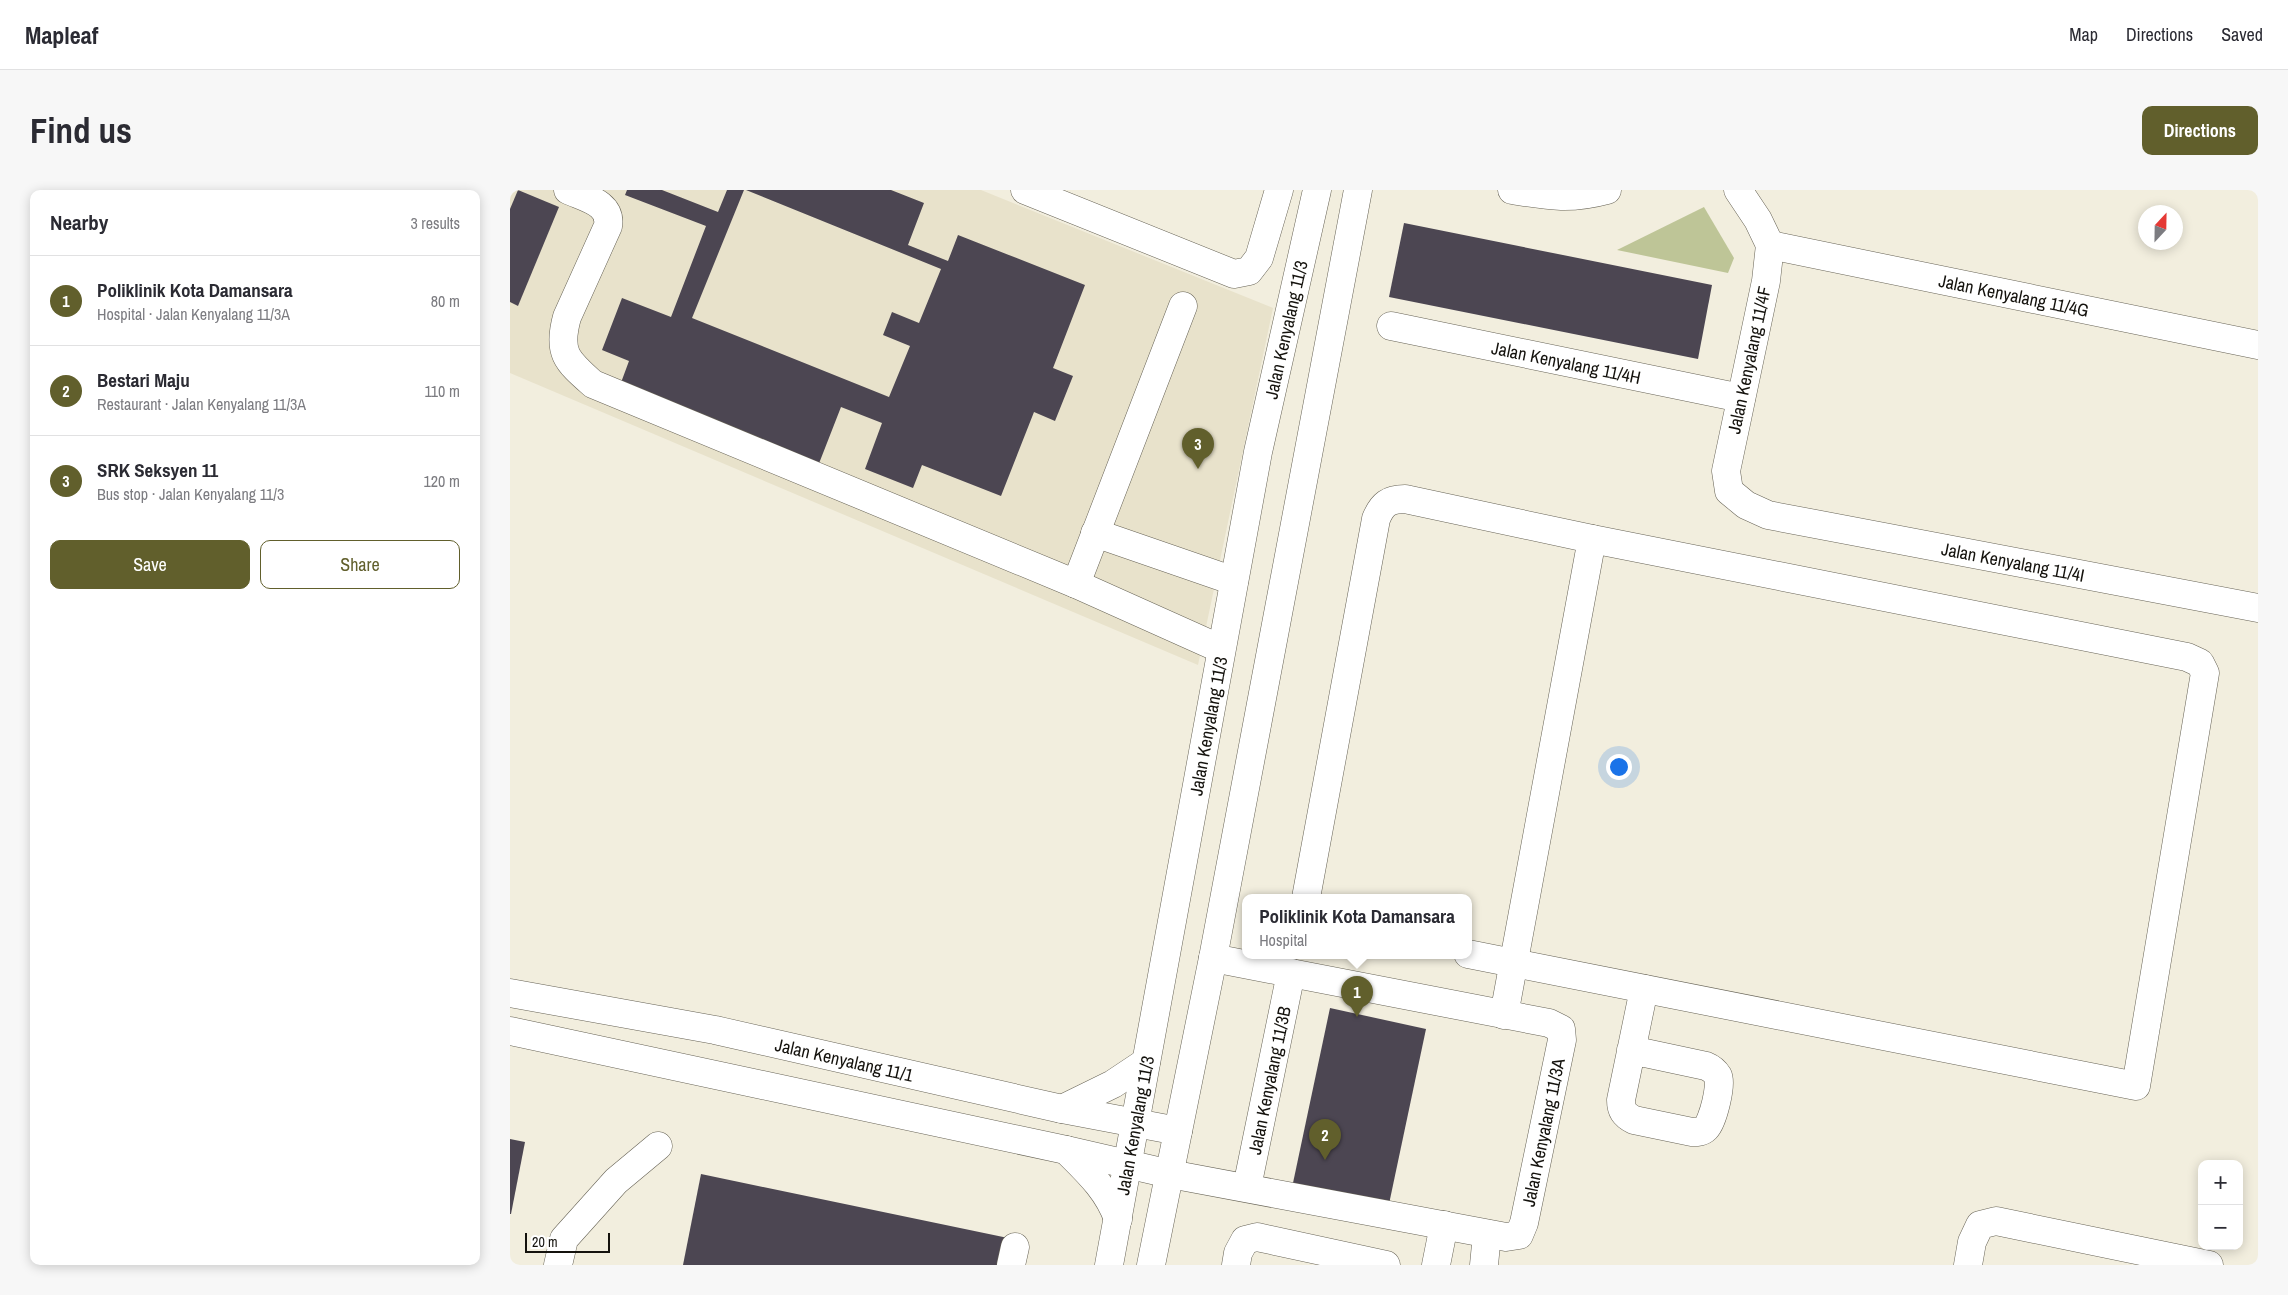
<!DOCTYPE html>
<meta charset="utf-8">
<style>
:root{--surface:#fff;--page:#f7f7f7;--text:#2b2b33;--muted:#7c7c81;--line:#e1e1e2;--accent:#615f2c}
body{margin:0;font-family:"Archivo Narrow",sans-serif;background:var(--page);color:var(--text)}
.controls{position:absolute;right:15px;bottom:15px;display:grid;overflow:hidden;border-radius:10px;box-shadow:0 2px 12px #0003}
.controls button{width:45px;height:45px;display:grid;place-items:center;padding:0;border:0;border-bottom:1px solid var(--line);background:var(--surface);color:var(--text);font:25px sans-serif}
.compass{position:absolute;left:1628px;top:15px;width:45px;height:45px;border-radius:50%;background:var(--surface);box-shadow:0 2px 12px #0003;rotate:22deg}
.scale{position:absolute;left:15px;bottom:12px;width:85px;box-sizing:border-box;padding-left:5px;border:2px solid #14120d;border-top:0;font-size:14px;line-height:18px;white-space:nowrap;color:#14120d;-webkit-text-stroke:4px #fff;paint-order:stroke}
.you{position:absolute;left:1108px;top:576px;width:18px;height:18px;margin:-12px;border:4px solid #fff;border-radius:50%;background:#1a73e8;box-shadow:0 0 0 8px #1a73e833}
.badge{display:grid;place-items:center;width:32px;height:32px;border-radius:50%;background:var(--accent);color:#fff;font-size:16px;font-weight:700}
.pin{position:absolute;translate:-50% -41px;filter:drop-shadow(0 1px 2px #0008)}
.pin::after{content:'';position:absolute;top:26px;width:18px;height:15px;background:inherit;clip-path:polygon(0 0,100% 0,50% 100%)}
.popup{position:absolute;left:732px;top:704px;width:230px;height:65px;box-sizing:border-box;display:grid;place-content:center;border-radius:10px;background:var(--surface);filter:drop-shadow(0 1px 4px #0005);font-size:16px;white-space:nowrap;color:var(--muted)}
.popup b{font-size:19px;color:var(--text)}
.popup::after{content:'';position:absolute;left:50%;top:100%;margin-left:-10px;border:10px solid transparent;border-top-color:var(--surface)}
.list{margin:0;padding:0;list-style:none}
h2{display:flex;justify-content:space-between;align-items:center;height:65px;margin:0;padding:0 20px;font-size:21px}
h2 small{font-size:16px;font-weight:400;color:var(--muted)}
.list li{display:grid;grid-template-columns:32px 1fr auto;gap:15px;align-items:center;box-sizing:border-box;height:90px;padding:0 20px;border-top:1px solid var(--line)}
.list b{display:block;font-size:19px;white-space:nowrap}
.list p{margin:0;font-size:16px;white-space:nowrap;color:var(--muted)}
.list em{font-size:16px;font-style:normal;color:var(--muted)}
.actions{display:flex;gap:10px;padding:15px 20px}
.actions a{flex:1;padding:11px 0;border:1px solid var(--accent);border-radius:10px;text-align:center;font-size:18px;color:var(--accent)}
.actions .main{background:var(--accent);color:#fff}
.map{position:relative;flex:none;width:1748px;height:1075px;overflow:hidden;border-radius:10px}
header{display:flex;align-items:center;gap:30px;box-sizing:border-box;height:70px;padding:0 25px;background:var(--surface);border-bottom:1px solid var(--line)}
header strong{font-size:24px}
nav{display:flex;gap:28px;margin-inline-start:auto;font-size:18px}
.intro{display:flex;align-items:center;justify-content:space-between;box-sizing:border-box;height:120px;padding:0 30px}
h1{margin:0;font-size:35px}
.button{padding:12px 22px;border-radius:10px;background:var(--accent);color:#fff;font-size:18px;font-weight:700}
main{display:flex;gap:30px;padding:0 30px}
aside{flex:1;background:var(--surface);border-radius:10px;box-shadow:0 2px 12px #0003}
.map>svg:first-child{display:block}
</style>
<header>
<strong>Mapleaf</strong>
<nav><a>Map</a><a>Directions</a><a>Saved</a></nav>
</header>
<div class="intro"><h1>Find us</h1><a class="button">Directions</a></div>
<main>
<aside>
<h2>Nearby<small>3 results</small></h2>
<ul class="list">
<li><span class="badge">1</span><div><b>Poliklinik Kota Damansara</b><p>Hospital · Jalan Kenyalang 11/3A</p></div><em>80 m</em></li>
<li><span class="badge">2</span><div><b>Bestari Maju</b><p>Restaurant · Jalan Kenyalang 11/3A</p></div><em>110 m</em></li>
<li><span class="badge">3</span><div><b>SRK Seksyen 11</b><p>Bus stop · Jalan Kenyalang 11/3</p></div><em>120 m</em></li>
</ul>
<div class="actions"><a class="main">Save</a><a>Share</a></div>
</aside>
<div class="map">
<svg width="1748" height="1075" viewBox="0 0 1748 1075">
<rect width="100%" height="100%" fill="#f2eede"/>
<path fill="#e8e2cb" d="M0,0H471L763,118L688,475L0,183Z"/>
<path fill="#bec597" d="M1194,17L1224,68L1218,83L1107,60Z"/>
<g fill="#4c4652">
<path d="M8,0L49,17L8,116L0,112V19Z"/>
<path d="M117,0H152L208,22L217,0H234L182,128L379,207L400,156L373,145L382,122L409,133L431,79L236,0H381L414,13L398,55L438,71L448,45L575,95L543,178L563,186L545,231L524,222L491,306L412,275L403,298L355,279L372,233L331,217L308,276L109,198L119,171L92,160L112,108L161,127L196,36L115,5Z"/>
<path d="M894,33L1202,95L1188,169L879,107Z"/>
<path d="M820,818L916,839L879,1014L783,993Z"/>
<path d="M0,949L15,952L1,1024H0Z"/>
<path d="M191,984L498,1048L492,1075H173Z"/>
</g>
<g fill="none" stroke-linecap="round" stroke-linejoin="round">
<defs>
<g id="minor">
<path d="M58,0C75,8 102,13 98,36L57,127C47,163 57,171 83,194L566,394L711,459"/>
<path d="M515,0L724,84L739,81L749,68L769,0"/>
<path d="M1002,0C1039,6 1060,10 1097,0"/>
<path id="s1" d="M1228,0L1248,30L1260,55L1256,91L1216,281L1219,301L1236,315L1258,325L1748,418"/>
<path id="s2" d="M1260,55L1748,155"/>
<path id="s3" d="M881,136L1231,208"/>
<path d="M585,343L724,391"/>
<path d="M566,394L673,116"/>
<path d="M796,708L866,329C872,314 879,309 895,309L1082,349L1677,467L1690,473L1695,483L1626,896L958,764"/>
<path id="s4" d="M0,803L205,840L552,919L668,941"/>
<path d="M994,825L1082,349"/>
<path id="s5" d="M0,841L556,960L660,984L996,1047L1009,1045L1014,1033L1052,850L1051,839L1039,833L703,768"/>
<path d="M1121,860L1196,876C1201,878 1205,881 1208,886C1212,894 1203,931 1196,938C1192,942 1188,942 1182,942L1124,930C1114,925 1111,920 1111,910L1134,799"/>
<path d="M552,919L603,894L636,872"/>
<path d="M556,960C577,981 598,1000 608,1029"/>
<path id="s6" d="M737,997L781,783"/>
<path d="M48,1075L54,1049L106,991L148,956"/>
<path d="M501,1075L505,1057"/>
<path id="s7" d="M599,1075L748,262L807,0"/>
<path d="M641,1075L703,768L848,0"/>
<path d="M726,1075L728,1063L735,1050L747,1047L876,1075"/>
<path d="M926,1075L934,1035"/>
<path d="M974,1075L977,1044"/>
<path d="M1458,1075L1462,1052L1470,1035L1486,1031L1699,1075"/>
</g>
</defs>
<use href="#minor" stroke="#676356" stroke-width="29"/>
<use href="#minor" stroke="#fff" stroke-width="28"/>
</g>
<g text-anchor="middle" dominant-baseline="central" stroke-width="5" stroke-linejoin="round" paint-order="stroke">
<g font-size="18" fill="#14120d" stroke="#fff">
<text stroke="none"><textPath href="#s2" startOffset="249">Jalan Kenyalang 11/4G</textPath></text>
<text stroke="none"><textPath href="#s7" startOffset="952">Jalan Kenyalang 11/3</textPath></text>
<text transform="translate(1239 170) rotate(-78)">Jalan Kenyalang 11/4F</text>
<text stroke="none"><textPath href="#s3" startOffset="179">Jalan Kenyalang 11/4H</textPath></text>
<text stroke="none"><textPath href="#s1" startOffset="610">Jalan Kenyalang 11/4I</textPath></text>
<text stroke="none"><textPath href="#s7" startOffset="548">Jalan Kenyalang 11/3</textPath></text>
<text stroke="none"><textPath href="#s4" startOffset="341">Jalan Kenyalang 11/1</textPath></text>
<text stroke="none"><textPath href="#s6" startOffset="109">Jalan Kenyalang 11/3B</textPath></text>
<text stroke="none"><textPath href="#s7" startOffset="142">Jalan Kenyalang 11/3</textPath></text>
<text stroke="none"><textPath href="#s5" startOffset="1136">Jalan Kenyalang 11/3A</textPath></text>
</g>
</g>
</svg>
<div class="controls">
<button>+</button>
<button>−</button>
</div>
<svg class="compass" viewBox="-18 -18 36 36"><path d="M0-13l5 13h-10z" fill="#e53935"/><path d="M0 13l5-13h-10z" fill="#7c7c81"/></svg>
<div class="scale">20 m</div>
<div class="you"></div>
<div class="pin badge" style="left:847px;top:827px">1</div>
<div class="popup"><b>Poliklinik Kota Damansara</b>Hospital</div>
<div class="pin badge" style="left:815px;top:970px">2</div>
<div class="pin badge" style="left:688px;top:279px">3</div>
</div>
</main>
